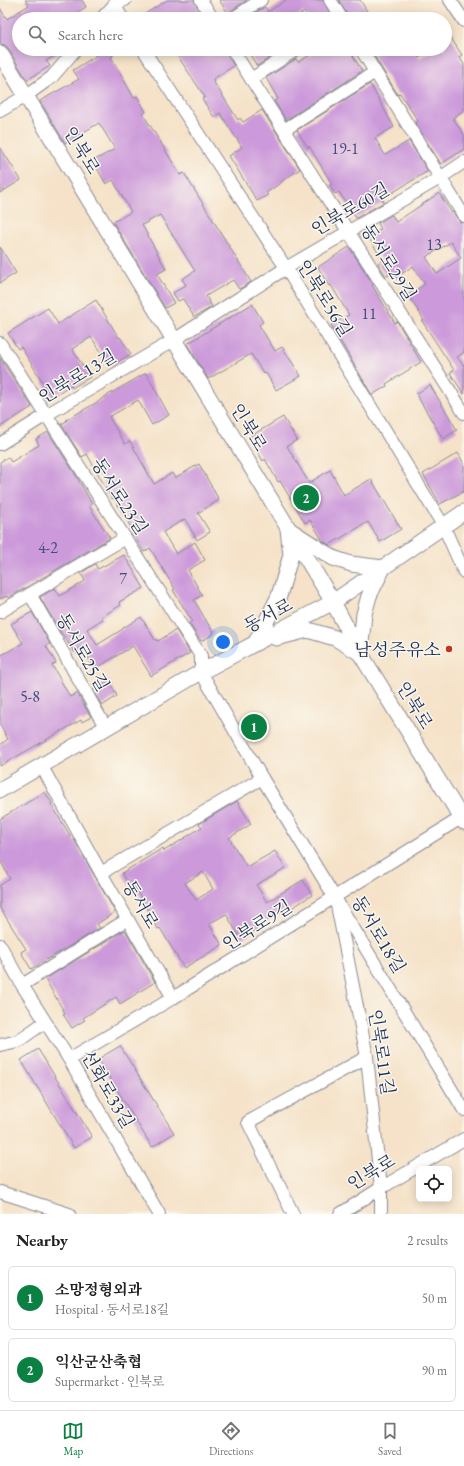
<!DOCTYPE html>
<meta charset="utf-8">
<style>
:root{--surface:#fff;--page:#f2f2f2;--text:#202124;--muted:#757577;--line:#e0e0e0;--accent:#0b8043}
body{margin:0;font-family:"EB Garamond","Noto Serif KR",serif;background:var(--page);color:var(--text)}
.controls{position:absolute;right:12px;bottom:12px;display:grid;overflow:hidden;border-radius:6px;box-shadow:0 2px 10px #0003}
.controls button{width:36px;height:36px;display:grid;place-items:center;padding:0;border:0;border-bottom:1px solid var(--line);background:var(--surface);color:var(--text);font:20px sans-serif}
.you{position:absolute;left:223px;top:642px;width:14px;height:14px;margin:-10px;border:3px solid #fff;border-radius:50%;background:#1a73e8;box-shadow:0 0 0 6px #1a73e833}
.badge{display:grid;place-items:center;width:26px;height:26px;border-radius:50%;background:var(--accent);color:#fff;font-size:13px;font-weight:700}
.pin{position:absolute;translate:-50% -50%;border:2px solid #fff;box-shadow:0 1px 4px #0006}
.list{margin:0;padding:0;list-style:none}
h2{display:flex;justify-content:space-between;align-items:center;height:52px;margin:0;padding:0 16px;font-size:17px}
h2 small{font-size:13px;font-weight:400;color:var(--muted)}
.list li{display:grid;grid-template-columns:26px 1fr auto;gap:12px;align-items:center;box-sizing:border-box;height:64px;margin:0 8px 8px;padding:0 8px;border:1px solid var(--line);border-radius:6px}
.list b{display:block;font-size:15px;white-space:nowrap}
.list p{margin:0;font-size:13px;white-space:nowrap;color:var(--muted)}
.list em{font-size:13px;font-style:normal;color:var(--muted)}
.icon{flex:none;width:22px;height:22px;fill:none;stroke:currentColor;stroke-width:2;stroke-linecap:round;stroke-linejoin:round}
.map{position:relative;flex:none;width:464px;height:1214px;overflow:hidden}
.search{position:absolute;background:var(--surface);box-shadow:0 2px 10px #0003;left:12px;right:12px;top:12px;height:44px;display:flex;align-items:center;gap:10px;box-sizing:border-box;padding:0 14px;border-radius:22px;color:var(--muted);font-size:15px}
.sheet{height:196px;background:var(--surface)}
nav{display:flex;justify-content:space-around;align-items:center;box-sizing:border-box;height:56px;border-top:1px solid var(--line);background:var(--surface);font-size:11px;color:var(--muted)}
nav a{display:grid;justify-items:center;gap:2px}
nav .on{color:var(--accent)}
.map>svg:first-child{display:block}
</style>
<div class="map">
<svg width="464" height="1214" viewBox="0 0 464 1214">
<rect width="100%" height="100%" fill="#fbf7ec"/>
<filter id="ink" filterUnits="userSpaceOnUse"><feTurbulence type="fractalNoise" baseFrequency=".025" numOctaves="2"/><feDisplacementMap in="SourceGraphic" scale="8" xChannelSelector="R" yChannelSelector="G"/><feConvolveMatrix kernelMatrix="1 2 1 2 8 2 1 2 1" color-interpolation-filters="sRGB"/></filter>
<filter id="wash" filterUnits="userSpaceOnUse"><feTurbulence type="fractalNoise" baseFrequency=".012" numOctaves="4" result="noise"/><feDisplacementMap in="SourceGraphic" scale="16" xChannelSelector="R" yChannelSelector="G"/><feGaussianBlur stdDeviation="0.9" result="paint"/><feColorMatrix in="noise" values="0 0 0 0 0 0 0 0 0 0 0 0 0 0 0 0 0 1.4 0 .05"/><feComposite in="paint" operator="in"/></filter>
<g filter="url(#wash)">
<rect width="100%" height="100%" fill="#f5e2c8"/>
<g id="blocks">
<g fill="#cc9ada" fill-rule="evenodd">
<path d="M25,0H82L86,7L67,19H19V49H66L46,61L50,66L27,80L8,48L5,45L0,44V8L7,19L29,5Z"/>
<path d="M167,0H194L204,19H137Z"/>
<path d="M219,0H247L228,13Z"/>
<path d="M286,0H323L333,19H309L304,12L293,19H256L253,14L265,7L268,12Z"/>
<path d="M339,0H360L372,19H349Z"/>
<path d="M445,29L462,55L459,57L464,64V110L453,118L464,135V149L441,164L415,123L418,121L400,93L398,95L373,54L380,49H413L419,58L434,49H445Z"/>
<path d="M92,49H109L113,56L111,57L134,98L137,96L146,112L143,114L164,148L180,175L184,173L251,282L239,289L233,280L206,296L212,307L194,317L183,299L178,301L173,293L186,285L182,279L195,271L160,215L142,225L166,269L157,274L174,303L165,308L113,222L131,212L113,180L106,184L93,161L115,149L99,123L65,143L40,101L79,79L73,70L96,56Z"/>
<path d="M173,49H225L234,66L213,79L214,81H213L238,120L240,118L243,122L262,110L300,169L282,181V182L266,193L268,195L257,201L229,156L242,147L220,113L214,117L202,99L205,97Z"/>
<path d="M255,49H283L257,66L249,53Z"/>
<path d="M321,49H349L362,71L286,120L274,101L278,99L266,78L296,59L298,62Z"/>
<path d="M370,84L394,127L375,138L385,155L409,141L428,171L382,199L384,202L356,218L339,192L335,194L330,185L332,184L309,146L308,148L297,130Z"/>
<path d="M0,147L21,180L0,193Z"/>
<path d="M439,193L452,213L453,212L460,222L464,223V352L457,357L463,365L464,364V394L450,373L454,370L422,321L424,320L408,295L425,284L413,266L394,279L391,274L386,276L378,263L383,260L368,237L381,229L378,223L392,215L396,222ZM451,242L461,258L437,274L426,257Z"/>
<path d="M0,247L16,273L0,283Z"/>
<path d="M349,247L373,284L372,285L395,323L397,321L421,362L386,384L387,386L372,395L331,325L349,315L331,285L329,286L318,267Z"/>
<path d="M96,300L119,338L120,337L131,354L111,366L91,337L72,349L90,377L72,388L71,385L52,397L21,347L18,349L8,333L48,308L58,324Z"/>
<path d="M252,304L263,322L259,325L275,351L282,347L301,376L276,390L266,373L264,374L251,354L208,379L187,344Z"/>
<path d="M0,358L32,407L0,427Z"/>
<path d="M146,373L169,415L152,425L138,400L109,417L125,444L130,441L154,484L172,473L175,478L199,464L219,500L198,513L210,532L197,540L185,519L163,532L176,554L195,542L205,560L188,570L202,595L194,600L214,634L201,641L189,623L192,621L173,590L175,589L150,548L144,552L132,532L133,531L114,498L112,499L87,454L82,457L61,424L67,421L66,420L101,400V399Z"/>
<path d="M430,385L457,430L443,439L416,394Z"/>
<path d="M283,417L297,440L287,446L309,483L330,470L344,495L371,479L401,529L380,542L368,522L329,545L323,541L310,520L305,523L280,481L278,482L265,459L263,461L249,437Z"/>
<path d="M48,432L75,474L92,504L89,506L110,538L8,598L7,596L0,599V462L8,457L11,462L39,445L36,439Z"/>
<path d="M458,453L464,464V491L440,504L423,474Z"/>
<path d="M124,555L144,588L119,602L121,605L101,617L103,619L87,629L97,645L123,629V628L141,617L155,640H157L158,641L176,630L190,653L151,676L133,646L95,669L82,647L74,652L64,636H63L40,597L55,588L60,596L85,581L81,573L95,564L98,569Z"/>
<path d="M32,612L50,644L46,646L56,663L52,665L70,697L77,693L91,717L82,722L81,720L0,766V745L8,739L0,725V656L23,643L11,624Z"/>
<path d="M109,681L117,696L102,706L93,690Z"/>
<path d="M45,792L52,803L51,804L71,837L72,836L115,912L97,924L100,928L31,969L21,952L26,949L0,908V885L10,879L0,860V819Z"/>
<path d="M237,801L251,824L229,838L247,867L275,851L285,868L256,885L267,902L303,880L312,895L287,911L286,909L255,928L256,930L241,939L226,914L209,924L222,945L184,968L160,928L158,929L149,916L151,915L132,883L129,885L122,873L163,848L164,851L202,827L199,824ZM203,872L213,889L196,900L185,883Z"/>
<path d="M125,930L155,982L120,1004L116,997L83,1018L85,1020L72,1028L63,1014L65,1013L45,979Z"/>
<path d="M120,1046L174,1133L152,1147L98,1059Z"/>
<path d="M38,1049L92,1137L74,1148L21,1060Z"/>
</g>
</g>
</g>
<g filter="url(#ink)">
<use href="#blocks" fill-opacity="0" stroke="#888893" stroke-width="1"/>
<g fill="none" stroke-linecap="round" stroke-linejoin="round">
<defs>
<g id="minor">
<path d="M201,0L213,19"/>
<path d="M330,0L342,19"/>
<path d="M450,0L464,21"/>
<path d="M101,19L114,5L115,0"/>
<path d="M123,19L114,5L125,0"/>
<path d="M232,19L261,0"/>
<path d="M143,49L286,268L443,525L464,572"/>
<path d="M232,49L464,413"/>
<path d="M361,49L464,216"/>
<path d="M251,79L297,49"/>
<path d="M0,111L27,95L52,77L76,49"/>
<path d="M284,130L375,72"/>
<path d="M0,343L201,656V672L262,778L464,1110"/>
<path d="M0,444L46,415L174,340L286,268L440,178L464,162"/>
<path d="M30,594L106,728"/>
<path d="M0,612L125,538"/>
<path d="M42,767L101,873L173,998"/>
<path d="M101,873L262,778"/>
<path d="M337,905L367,1057L381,1188V1214"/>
<path d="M0,945L22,985L69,1059L159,1214"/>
<path d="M22,985L128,919"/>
<path d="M0,1045L18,1041L45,1022"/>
<path d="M69,1059L173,998L464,816"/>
<path d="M0,1192L69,1214"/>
<path d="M293,1214L248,1122L367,1057"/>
<path d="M340,1214L381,1188L464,1139"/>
</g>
<g id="tertiary">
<path d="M0,53L333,602L360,653L464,822"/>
<path d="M276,638L308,630L335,638L360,653"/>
<path d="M256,642L279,596L291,555L288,529L333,558L351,564L383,568L369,596L364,614L360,653"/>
<path d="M0,790L201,672L333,602L464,512"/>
</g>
</defs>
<use href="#minor" stroke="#888893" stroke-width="14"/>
<use href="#tertiary" stroke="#888893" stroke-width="17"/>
<use href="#minor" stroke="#fff" stroke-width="12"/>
<use href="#tertiary" stroke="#fff" stroke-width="15"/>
</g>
</g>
<circle fill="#c8321e" stroke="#fbf7ec" stroke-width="1.5" cx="449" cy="649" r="4"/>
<g text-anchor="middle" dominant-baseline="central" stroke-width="3" stroke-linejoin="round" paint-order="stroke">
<g font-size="16" fill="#474a7d">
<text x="345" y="148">19-1</text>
<text x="434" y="244">13</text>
<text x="369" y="313">11</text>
<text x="48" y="547">4-2</text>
<text x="123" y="578">7</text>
<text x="30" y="696">5-8</text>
</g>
<g font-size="18" fill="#1b2f5e" stroke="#fbf7ec">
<text transform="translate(82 150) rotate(59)">인북로</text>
<text transform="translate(350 209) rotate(-30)">인북로60길</text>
<text transform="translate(389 262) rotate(58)">동서로29길</text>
<text transform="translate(325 298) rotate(58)">인북로56길</text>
<text transform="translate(77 376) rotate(-31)">인북로13길</text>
<text transform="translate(249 427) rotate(59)">인북로</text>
<text transform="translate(120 496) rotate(57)">동서로23길</text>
<text transform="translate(268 615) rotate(-28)">동서로</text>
<text transform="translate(83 652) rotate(60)">동서로25길</text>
<text transform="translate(415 705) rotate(59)">인북로</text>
<text transform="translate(141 904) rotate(60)">동서로</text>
<text transform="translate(257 925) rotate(-32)">인북로9길</text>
<text transform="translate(379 934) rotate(59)">동서로18길</text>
<text transform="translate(382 1052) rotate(81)">인북로11길</text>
<text transform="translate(108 1089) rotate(60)">선화로33길</text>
<text transform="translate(371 1172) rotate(-31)">인북로</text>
</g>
<g font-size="18" fill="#1b2f5e" stroke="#fbf7ec" text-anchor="end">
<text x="441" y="649">남성주유소</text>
</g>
</g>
</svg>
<div class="controls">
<button><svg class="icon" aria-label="locate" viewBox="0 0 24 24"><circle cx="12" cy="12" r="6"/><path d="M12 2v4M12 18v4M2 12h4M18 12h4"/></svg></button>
</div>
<div class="you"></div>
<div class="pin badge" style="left:254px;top:727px">1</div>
<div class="pin badge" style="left:306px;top:498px">2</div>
<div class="search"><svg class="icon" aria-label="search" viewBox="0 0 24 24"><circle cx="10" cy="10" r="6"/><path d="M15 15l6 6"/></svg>Search here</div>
</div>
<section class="sheet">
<h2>Nearby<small>2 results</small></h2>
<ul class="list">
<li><span class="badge">1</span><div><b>소망정형외과</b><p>Hospital · 동서로18길</p></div><em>50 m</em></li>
<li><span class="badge">2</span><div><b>익산군산축협</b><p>Supermarket · 인북로</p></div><em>90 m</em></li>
</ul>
</section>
<nav>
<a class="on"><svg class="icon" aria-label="map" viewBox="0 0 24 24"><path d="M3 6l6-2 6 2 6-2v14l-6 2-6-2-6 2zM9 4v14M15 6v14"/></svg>Map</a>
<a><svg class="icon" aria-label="directions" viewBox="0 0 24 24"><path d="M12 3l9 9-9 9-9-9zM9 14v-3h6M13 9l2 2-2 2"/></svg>Directions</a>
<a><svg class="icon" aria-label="saved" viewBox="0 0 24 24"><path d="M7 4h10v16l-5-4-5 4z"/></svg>Saved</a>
</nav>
